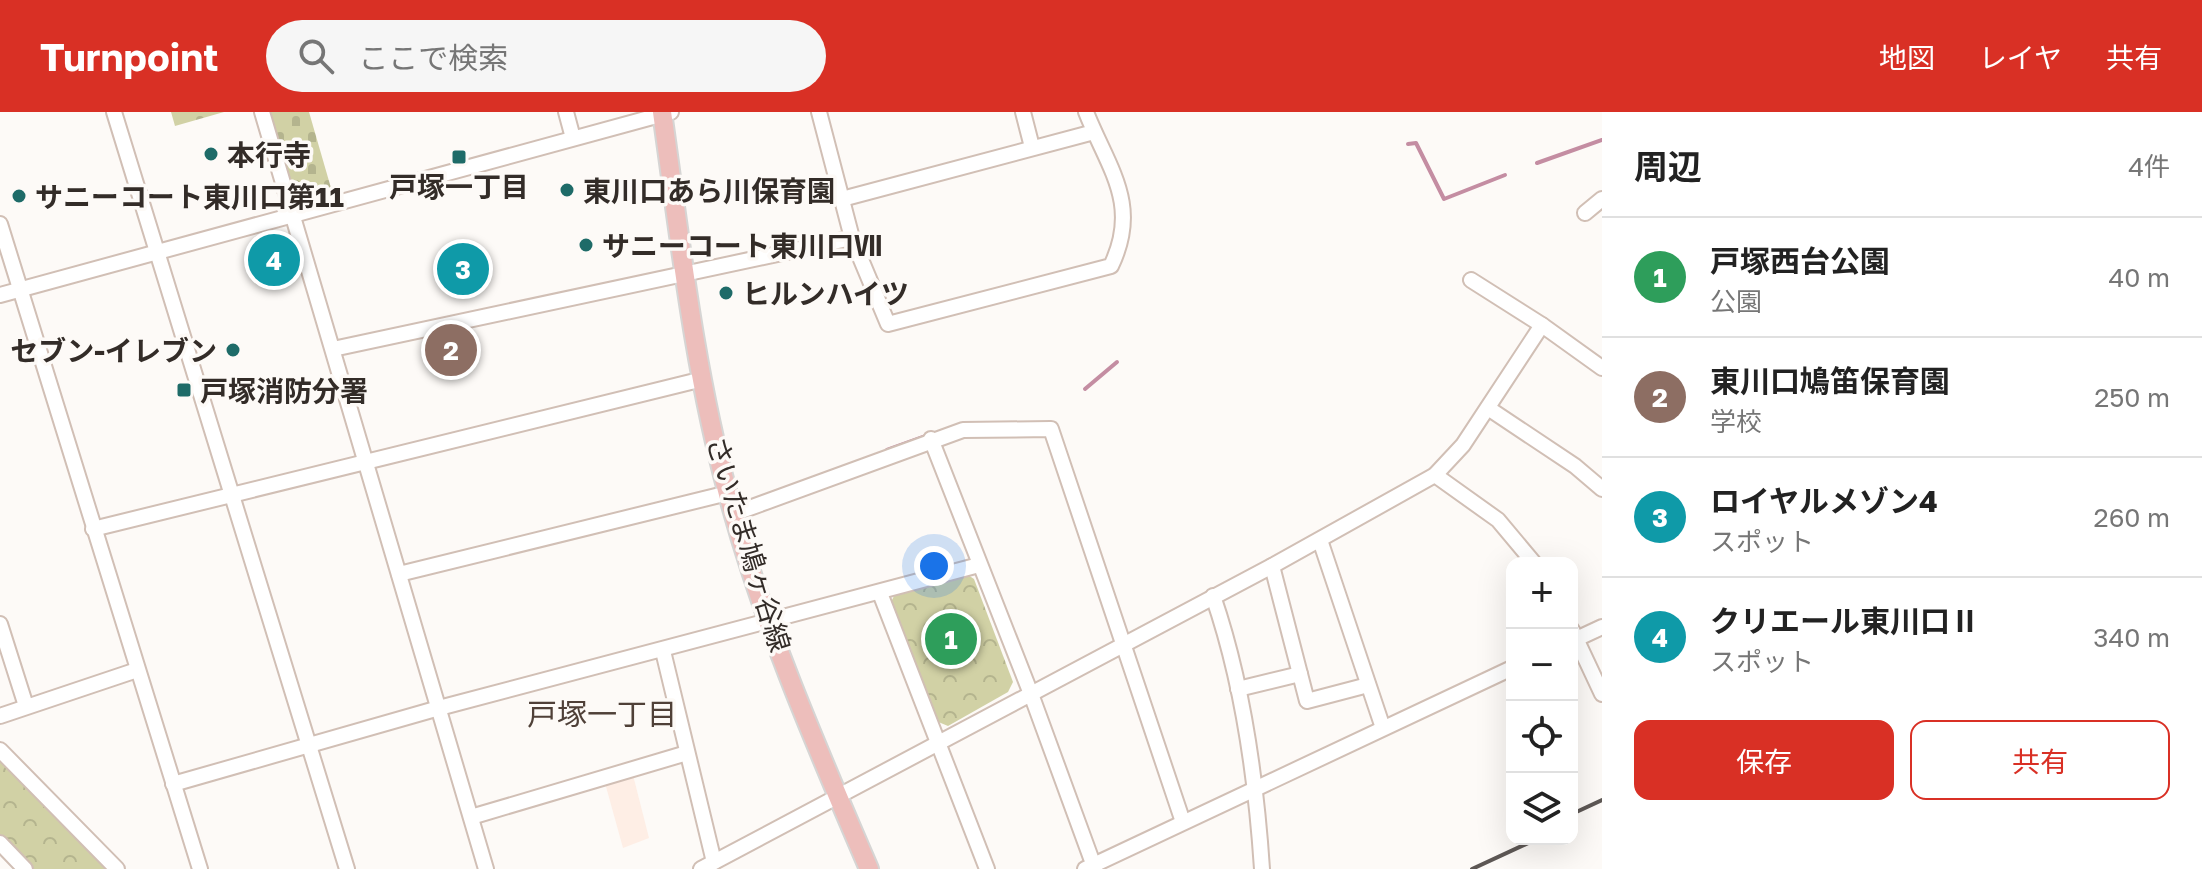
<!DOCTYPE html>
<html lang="ja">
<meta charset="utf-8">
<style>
:root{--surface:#fff;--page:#f6f6f6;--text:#222;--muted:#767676;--line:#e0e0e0;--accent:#d93025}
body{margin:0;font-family:"Golos Text","Noto Sans JP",sans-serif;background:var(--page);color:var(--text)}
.controls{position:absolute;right:24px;bottom:24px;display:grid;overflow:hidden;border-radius:16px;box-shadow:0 8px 32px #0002}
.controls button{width:72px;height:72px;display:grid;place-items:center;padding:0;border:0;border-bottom:2px solid var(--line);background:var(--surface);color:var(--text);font:40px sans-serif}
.you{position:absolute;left:934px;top:454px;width:28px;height:28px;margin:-20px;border:6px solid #fff;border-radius:50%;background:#1a73e8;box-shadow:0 0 0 12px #1a73e833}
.badge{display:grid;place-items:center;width:52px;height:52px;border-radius:50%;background:var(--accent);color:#fff;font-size:26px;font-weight:700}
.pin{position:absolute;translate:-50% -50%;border:4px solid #fff;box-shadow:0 2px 8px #0006}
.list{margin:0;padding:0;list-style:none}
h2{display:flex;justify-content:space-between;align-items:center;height:104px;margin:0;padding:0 32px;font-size:34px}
h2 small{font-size:26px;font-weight:400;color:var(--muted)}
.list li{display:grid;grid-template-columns:52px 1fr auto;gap:24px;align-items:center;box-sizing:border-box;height:120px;padding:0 32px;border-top:2px solid var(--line)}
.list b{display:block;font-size:30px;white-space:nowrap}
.list p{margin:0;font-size:26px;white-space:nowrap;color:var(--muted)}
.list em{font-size:26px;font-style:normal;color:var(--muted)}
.actions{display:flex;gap:16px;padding:24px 32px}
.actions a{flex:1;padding:18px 0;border:2px solid var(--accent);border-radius:16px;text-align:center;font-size:28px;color:var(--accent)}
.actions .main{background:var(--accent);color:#fff}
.icon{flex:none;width:44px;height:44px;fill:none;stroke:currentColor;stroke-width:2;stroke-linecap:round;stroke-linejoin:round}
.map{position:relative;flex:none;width:1602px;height:757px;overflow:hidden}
header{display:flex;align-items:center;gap:48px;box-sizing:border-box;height:112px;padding:0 40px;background:var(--accent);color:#fff}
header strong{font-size:38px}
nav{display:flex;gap:44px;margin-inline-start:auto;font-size:28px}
.search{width:560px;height:72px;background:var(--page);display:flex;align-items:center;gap:20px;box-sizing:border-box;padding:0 28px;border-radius:44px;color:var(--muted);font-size:30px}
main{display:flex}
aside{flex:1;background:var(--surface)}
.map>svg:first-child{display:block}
</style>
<header>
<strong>Turnpoint</strong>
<div class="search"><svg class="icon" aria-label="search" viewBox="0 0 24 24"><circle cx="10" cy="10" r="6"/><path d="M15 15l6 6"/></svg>ここで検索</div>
<nav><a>地図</a><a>レイヤ</a><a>共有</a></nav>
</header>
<main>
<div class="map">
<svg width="1602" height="757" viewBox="0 0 1602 757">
<defs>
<pattern id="cemetery-stones" width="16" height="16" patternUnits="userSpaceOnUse" patternTransform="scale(2)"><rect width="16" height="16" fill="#d1d1a5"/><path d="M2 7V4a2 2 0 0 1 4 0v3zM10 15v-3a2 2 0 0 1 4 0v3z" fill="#b4b48e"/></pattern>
<pattern id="park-crowns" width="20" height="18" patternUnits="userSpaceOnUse" patternTransform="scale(2)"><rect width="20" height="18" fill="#d1d1a5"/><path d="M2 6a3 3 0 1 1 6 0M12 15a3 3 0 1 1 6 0" fill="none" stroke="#b4b48e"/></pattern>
</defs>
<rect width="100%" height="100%" fill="#fdfaf7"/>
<path fill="#feeee5" d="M633,663L649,726L623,736L605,671Z"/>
<g fill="url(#cemetery-stones)">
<path d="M171,0H224L175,14Z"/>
<path d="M269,0H309L331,76L303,84L293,79Z"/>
</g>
<g fill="url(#park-crowns)">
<path d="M968,463L974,467L1013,570L1008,580L948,614L936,609L890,492L895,482Z"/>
<path d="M0,645L110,757H33L0,723Z"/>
</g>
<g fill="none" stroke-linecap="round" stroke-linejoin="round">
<g stroke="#c48da2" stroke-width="4">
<path d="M1408,32L1416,31L1444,87L1505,63"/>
<path d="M1537,51L1602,28"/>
<path d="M1085,277L1117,250"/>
<path d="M965,312L1004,311"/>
<path d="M887,338L926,324"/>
</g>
<defs>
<g id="minor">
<path d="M114,0L347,757"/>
<path d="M262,0L486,757"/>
<path d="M566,0L573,26"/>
<path d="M819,0L852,126L888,212L1111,154C1141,92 1108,56 1086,0"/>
<path d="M1023,0L1032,35"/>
<path d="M842,87L1094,20"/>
<path d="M1585,101L1602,87"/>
<path d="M0,112L200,757"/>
<path d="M1471,168L1542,213"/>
<path d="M0,183L671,0"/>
<path d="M333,237L852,126"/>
<path d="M1488,296L1575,354L1602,377"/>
<path d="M931,327L1031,582L1095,757"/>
<path d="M1435,363L1498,408L1534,451"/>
<path d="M733,402L963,318L1051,317L1183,710"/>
<path d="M93,417L703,267"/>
<path d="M1320,428L1383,616"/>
<path d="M1272,454L1307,589L1368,573"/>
<path d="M399,462L728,381"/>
<path d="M880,481L987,757"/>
<path d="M1213,484C1243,571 1256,666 1262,757"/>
<path d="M0,512L26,594"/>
<path d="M1572,518L1602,582"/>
<path d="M1572,529L1602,515"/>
<path d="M663,539L714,750"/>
<path d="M1238,577L1300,562"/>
<path d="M0,604L137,558"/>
<path d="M0,638L117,757"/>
<path d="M173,672L439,596L979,453"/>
<path d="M471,705L687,641"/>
<path d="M0,731L25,757"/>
<path d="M701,757L1272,454L1435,363L1463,333L1542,213L1602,256"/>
<path d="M1085,757L1512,556"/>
</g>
<path id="major" d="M662,0C680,127 694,258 728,382C762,510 817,636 869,757"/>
</defs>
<use href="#minor" stroke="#d1bfb5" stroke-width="18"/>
<use href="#major" stroke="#d6d5d4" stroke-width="22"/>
<use href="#minor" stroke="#fff" stroke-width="14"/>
<use href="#major" stroke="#edbebb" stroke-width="18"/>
<g stroke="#5e5855" stroke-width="4">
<path d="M1572,702L1602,688"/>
<path d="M1472,757L1537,727"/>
</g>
</g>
<g fill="#1e6b68" stroke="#fdfaf7" stroke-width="3">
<circle cx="211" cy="42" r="8"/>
<rect x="451" y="37" width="16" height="16" rx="4"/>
<circle cx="567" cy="78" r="8"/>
<circle cx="19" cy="84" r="8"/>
<circle cx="586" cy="133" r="8"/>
<circle cx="726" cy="181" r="8"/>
<circle cx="233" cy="238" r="8"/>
<rect x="176" y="270" width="16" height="16" rx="4"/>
</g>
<g text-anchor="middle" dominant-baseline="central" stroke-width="7" stroke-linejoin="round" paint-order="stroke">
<g font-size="28" font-weight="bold" fill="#332c28" stroke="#fdfaf7" text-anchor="start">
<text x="227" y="42">本行寺</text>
<text x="459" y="74" text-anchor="middle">戸塚一丁目</text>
<text x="583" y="78">東川口あら川保育園</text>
<text x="35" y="84">サニーコート東川口第11</text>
<text x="602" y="133">サニーコート東川口Ⅶ</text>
<text x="742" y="181">ヒルンハイツ</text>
<text x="217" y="238" text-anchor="end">セブン-イレブン</text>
<text x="200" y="278">戸塚消防分署</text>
</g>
<g font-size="28" fill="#332c28" stroke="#fdfaf7">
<text transform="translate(749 432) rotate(73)">さいたま鳩ヶ谷線</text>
</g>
<g font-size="30" fill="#4f4038" stroke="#fdfaf7">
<text x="602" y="602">戸塚一丁目</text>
</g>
</g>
</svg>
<div class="controls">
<button>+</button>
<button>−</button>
<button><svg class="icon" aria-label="locate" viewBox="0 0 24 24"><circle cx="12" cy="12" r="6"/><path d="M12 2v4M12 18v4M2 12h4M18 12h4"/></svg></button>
<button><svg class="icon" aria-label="layers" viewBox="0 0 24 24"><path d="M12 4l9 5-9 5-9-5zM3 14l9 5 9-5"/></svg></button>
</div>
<div class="you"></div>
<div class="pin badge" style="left:951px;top:527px;background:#2e9e5b">1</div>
<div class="pin badge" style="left:451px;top:238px;background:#8d6e63">2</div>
<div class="pin badge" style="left:463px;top:157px;background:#0f9aa8">3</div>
<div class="pin badge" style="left:274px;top:148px;background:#0f9aa8">4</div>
</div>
<aside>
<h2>周辺<small>4件</small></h2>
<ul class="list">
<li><span class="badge" style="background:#2e9e5b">1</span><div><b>戸塚西台公園</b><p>公園</p></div><em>40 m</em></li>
<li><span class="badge" style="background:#8d6e63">2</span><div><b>東川口鳩笛保育園</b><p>学校</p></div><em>250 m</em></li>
<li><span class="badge" style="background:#0f9aa8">3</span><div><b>ロイヤルメゾン4</b><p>スポット</p></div><em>260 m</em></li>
<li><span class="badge" style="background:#0f9aa8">4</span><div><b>クリエール東川口Ⅱ</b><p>スポット</p></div><em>340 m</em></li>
</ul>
<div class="actions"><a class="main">保存</a><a>共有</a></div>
</aside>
</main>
